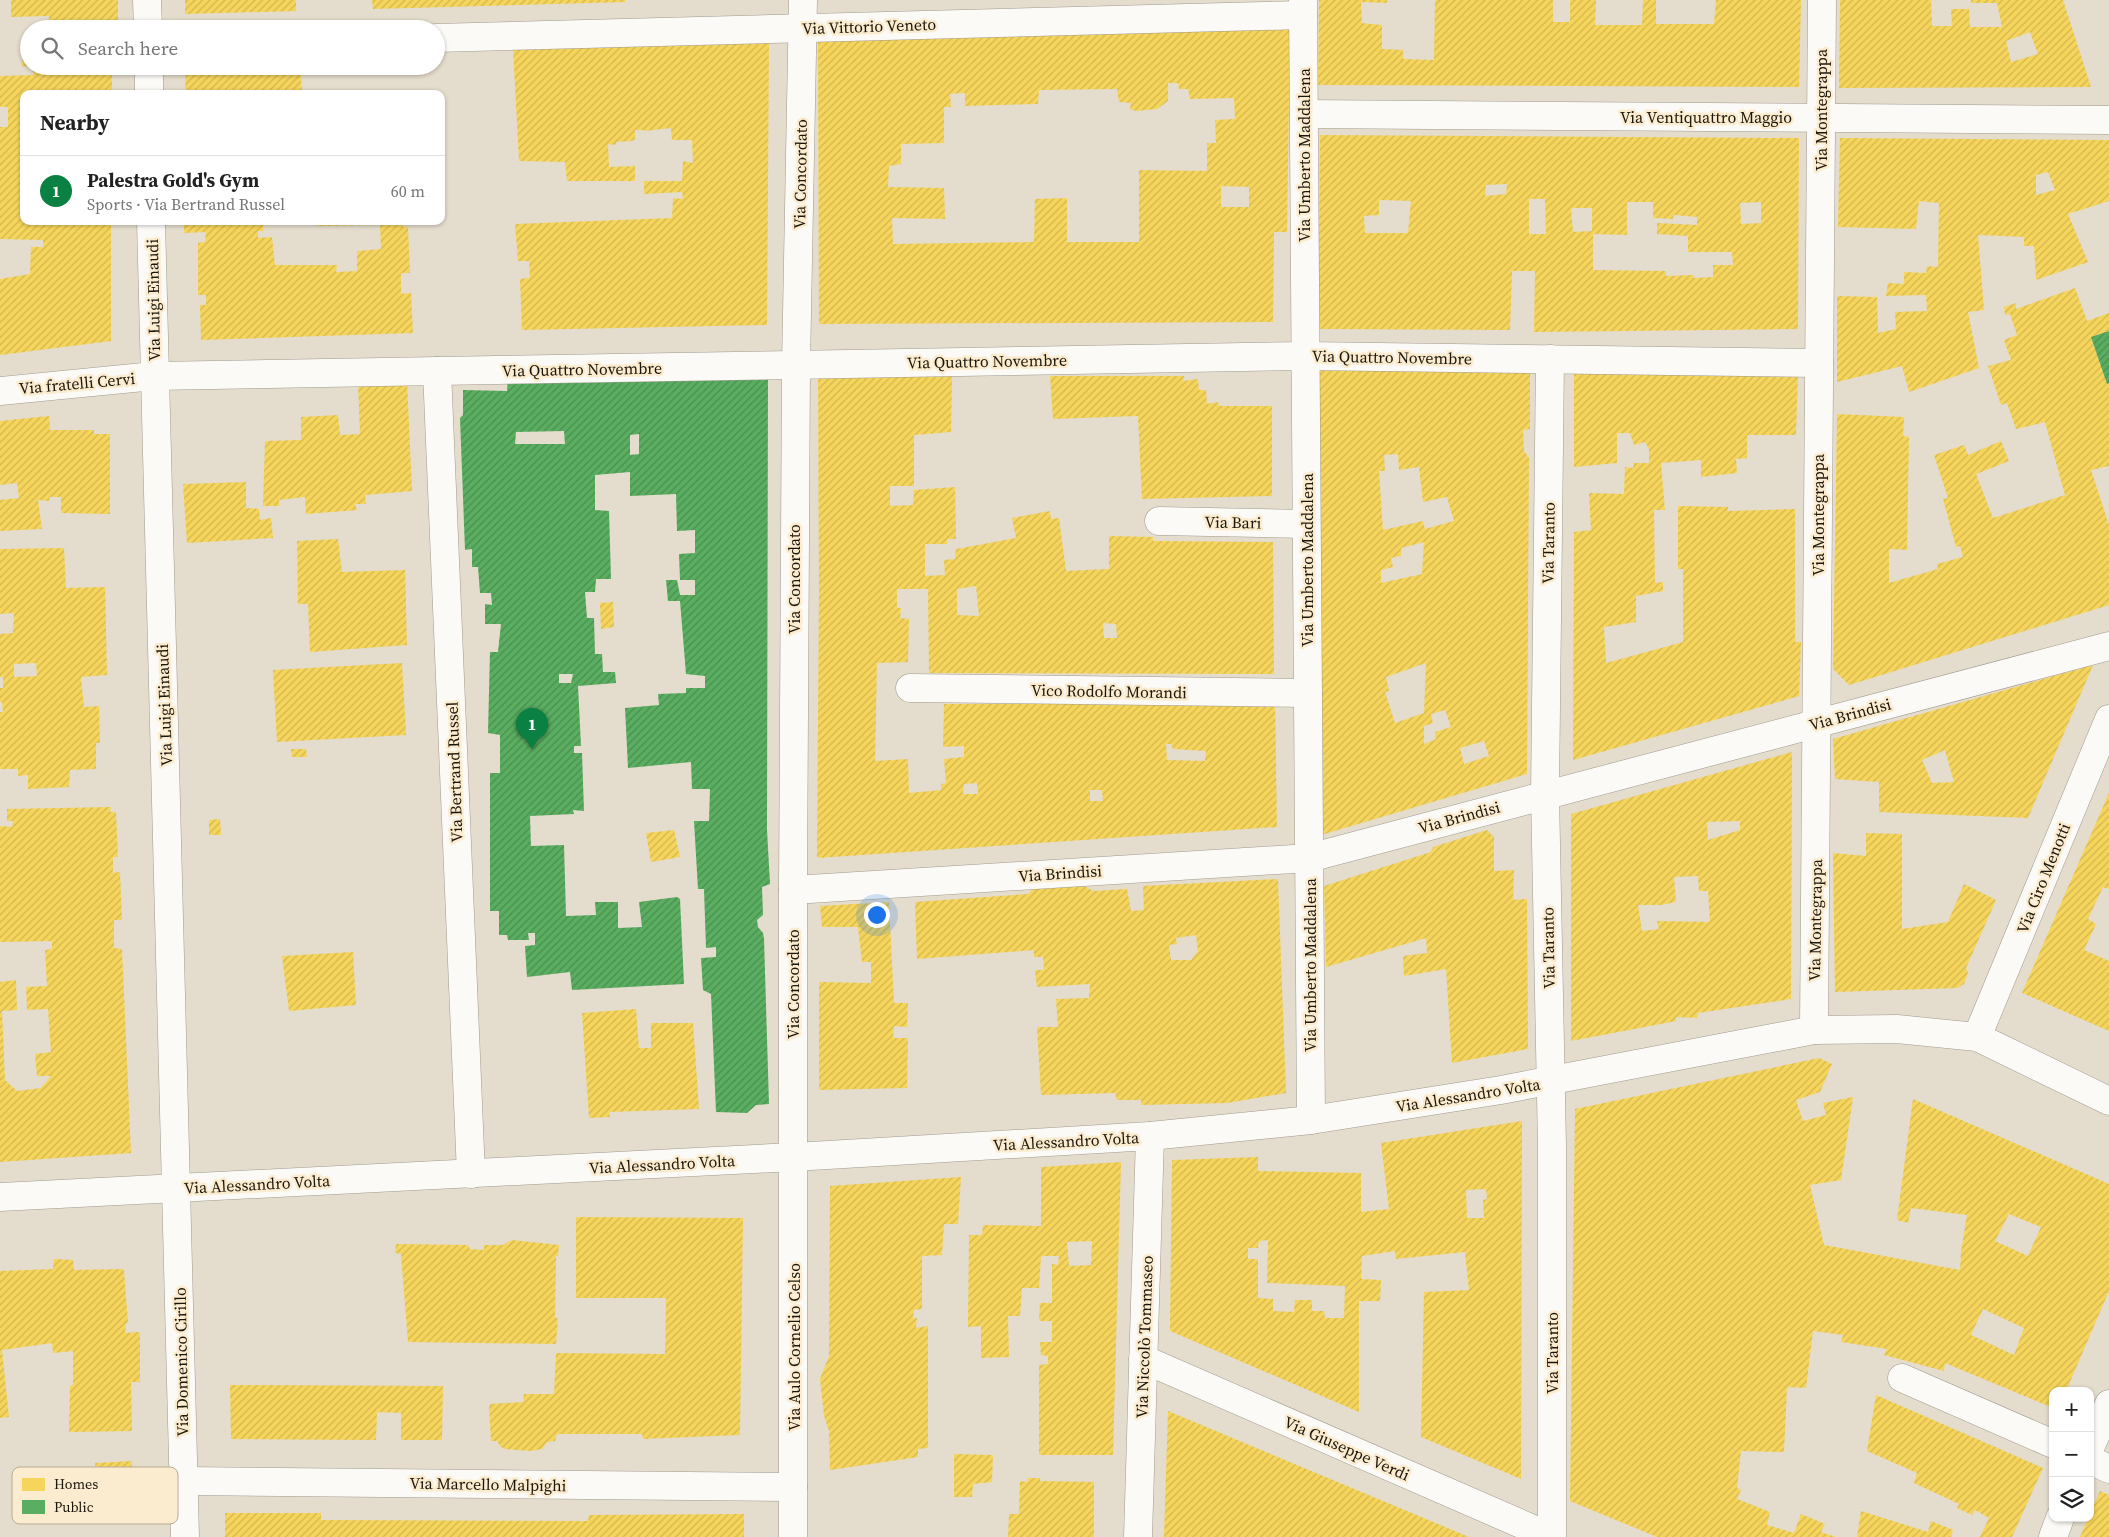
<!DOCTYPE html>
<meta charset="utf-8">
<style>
:root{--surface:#fff;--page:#f2f2f2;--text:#222;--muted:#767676;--line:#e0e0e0;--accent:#0b8043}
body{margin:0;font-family:"Source Serif 4",serif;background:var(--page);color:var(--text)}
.controls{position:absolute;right:15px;bottom:15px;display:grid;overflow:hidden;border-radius:10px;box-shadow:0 1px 4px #0004}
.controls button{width:45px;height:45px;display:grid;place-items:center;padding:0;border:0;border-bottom:1px solid var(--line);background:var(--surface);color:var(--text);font:25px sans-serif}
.you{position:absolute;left:876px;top:914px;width:18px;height:18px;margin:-12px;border:4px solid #fff;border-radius:50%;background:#1a73e8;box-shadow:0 0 0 8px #1a73e833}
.badge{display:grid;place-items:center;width:32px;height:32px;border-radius:50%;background:var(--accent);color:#fff;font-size:16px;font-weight:700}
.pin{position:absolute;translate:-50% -41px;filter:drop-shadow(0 1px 2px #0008)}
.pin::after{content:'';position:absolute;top:26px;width:18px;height:15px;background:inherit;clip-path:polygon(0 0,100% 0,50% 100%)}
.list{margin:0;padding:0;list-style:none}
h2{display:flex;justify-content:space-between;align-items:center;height:65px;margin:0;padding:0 20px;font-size:21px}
h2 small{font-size:16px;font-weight:400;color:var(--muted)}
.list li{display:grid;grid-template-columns:32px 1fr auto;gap:15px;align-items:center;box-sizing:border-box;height:70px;padding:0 20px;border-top:1px solid var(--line)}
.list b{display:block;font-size:19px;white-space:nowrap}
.list p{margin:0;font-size:16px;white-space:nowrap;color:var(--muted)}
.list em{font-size:16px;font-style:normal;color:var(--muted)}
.icon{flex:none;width:28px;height:28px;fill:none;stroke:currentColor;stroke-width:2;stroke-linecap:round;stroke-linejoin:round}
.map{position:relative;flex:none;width:2109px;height:1537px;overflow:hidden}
.search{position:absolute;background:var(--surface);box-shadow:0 1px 4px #0004;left:20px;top:20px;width:425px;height:55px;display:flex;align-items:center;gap:12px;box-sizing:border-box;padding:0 18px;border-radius:28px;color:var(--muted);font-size:19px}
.panel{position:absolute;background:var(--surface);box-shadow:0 1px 4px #0004;left:20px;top:90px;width:425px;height:135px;border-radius:10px}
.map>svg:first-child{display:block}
</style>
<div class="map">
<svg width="2109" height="1537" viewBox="0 0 2109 1537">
<defs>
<pattern id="homes-hatch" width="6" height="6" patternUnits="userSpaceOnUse" patternTransform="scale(1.25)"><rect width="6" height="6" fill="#f6d55c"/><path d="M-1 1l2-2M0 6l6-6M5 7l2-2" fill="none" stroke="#d2b64f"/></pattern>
<pattern id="public-hatch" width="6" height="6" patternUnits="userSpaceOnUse" patternTransform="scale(1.25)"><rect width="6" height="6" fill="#5aae61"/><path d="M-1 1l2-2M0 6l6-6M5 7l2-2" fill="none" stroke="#4a8d4e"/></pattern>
</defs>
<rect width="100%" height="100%" fill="#e4dccc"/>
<g fill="url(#homes-hatch)" fill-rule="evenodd">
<path d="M11,0H118V23L113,29H48L49,16L11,17Z"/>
<path d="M185,0H296V11L185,14Z"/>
<path d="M372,0H625V2L373,9Z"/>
<path d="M1319,0H1387V3L1361,2L1362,23L1382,25V49L1403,50V59L1434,60L1435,0H1553V22H1570V0H1596L1595,25H1642L1643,0H1656V24H1714L1716,0H1801L1799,87L1318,85Z"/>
<path d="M1840,0H1931L1932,26H1952L1951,9H1969L1970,27H2002L1997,3H1971V0H2063L2091,87L1839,88ZM2030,32L2038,54L2011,62L2006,41Z"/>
<path d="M1290,29L1287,232H1274L1273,322L819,324L818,40ZM1168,83H1178L1179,89H1188L1190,99L1234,98L1235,119L1215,120L1216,143H1207V171L1139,170V242H1067V198L1035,199L1034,242L893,244L892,218L945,219L944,188L888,187L889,166L901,164V144L944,143V107H951L950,94L965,93V106L1038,104L1039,90L1117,89L1119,102L1131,103L1130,109L1136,111L1157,109L1168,101ZM1221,186L1249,187V207H1221Z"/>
<path d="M25,36H29V67L22,66Z"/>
<path d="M769,42L767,325L522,330L520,279L530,278L529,261H518L515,224L672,218L673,198L683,199L682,192L644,194V181H682L683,161L693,163L692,140H672L671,128L644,131V130H635V139L632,141L616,142V145L608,144L609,167L635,166V181H567L565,162L519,161L513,48Z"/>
<path d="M33,66H112V94H24V155H21V168H24V221H111V341L0,355V279L30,274L31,247H43V240L0,239V127H8V107H0V76L33,75Z"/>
<path d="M186,66H300L302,94H185Z"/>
<path d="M1320,135L1799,138L1798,329L1534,332L1535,271H1512L1510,330L1318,329ZM1507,184L1506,194L1485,196L1486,185ZM1529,199H1545L1546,234H1529ZM1379,200L1411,201L1408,233H1365L1364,216L1379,215ZM1627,202H1653V218L1673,219L1674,215L1697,217V225L1657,223V234L1688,236V252H1732L1733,265H1713V277L1694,278L1693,275L1666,276V271L1593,270V234L1627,235ZM1761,202V223L1741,224L1740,203ZM1571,208H1592V231L1573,232Z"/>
<path d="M1840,138L2109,140V201L2068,214L2088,262L2036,280L2034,246H2024V237L1978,235L1984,310L1968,312L1979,368L1909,392L1902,366L1837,382V296L1877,297L1878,333L1896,329L1895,312L1927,311L1926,295L1886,296L1888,283L1904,284V272L1926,273L1927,266L1938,267L1939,203L1919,201L1916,229L1838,227ZM2048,172L2055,190L2036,195V175Z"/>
<path d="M184,221H263V231H258V238L272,237L275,265H337L336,272L357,271V251L381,249L380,225L317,226V221H403V227H408L410,273H401V294L411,293L413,333L201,340L200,305H206V295H198V243L205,242L206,232L184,233Z"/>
<path d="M2075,288L2087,321L2109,313V331L2091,337L2107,384L2109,383V466L2091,470L2109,525V605L1849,685L1833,669L1837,414L1904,417L1903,436L1909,437L1907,550L1889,549V583L1938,569L1937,564L1963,557L1960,546L1956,547L1943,499L1948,498L1934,455L1964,445L1968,455L2001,441L2009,461L1976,474L1993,518L2065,495L2045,422L2016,429L2007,403L2001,405L1988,366L2011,360L2004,340L2017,335L2010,314L2005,315L2004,307L2016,303V309Z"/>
<path d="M1317,367L1530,369V429L1523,430L1524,451L1529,458L1527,774L1321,835ZM1398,454L1399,470L1419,467L1423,502L1447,497L1454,521L1425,529L1423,521L1383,530L1379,471H1385L1384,455ZM1424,542L1422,574L1381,583V570L1393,567L1391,558L1401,556V548ZM1426,663L1424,713L1395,723L1385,692L1389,691L1386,677ZM1445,710L1451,727L1435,732L1436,739L1424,744V726L1433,723L1431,714ZM1484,741L1489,756L1464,764L1460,748Z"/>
<path d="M1574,367L1798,370L1796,435H1747V458L1736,459L1737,473L1701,477V460L1661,463L1665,510H1654L1655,583L1663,582V591L1636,596V622L1604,627L1606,663L1683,642V569H1678V506L1728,507V511L1795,509V642H1801L1799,696L1573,760L1574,532L1591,530L1589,493L1624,494L1625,467L1633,468L1634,463H1649V449L1645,442L1634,445L1630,433H1617V463L1574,467Z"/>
<path d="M818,375L952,376L951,432L914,435V486H890V506L913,505L914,490L955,487L956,539H947V544H925V576L945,575L944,560L955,559L956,549L1016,538L1012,518L1050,511L1051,519L1059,518L1066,571L1109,569V536L1153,537V541L1273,542L1274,674L929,673L928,589H897V608H901L900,618L909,619L908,662L877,663L875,761L908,759L909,793L941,790V784L946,783L944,759L964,757V746L943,747L944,704H1275L1277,827L817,858L819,588ZM976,586L979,616L957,615V589ZM1103,623L1116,624L1117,638H1104ZM1166,744H1171L1173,749L1206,751L1205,761L1167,760ZM977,783L978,794H963L964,784ZM1090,790H1102L1103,801H1090Z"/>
<path d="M1050,376H1184L1183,381L1198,379L1199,390H1206L1207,404L1218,402L1219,406H1272V496L1142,499L1138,416L1053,419Z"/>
<path d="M407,380L412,491L365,495L366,504H355L357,510L306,514L305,497L279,500V506H263L265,441L301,440V417L338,415L340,435L360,434L358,383Z"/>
<path d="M49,416L50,430H94V434H110V514L61,513V497H50L49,501L38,500L42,529L0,531V500L19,498L17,483L0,485V421Z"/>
<path d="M246,482V508L259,509L260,520L271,518L273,538L187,543L183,484Z"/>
<path d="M338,539L342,572L405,570L407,645L310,652L308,604H298L297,541Z"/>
<path d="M64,548L66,588L105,587L107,675L81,677L84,707L99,706L100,743H96V769L70,770L69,787L28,789V775L18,776V769H0V712H3L2,702H0V688H3V677H0V634L13,633L14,613L0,614V549ZM36,663L37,676L14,677V664Z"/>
<path d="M613,602L614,627L601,629L600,603Z"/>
<path d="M402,663L406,735L277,742L273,670Z"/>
<path d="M2093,665L2028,818L1879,812V782L1835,779L1833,739ZM1945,750L1954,782L1932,783L1922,760Z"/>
<path d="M291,749H306L307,757H292Z"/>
<path d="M1792,752L1791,999L1698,1013L1697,1018L1676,1017V1021L1571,1041V814ZM1740,821V830L1708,840L1707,822ZM1698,876L1699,891H1708L1710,922L1657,921L1659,929L1642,931L1638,905H1661L1676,902L1674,877Z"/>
<path d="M2109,793V889L2103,887L2088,919L2096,924L2084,950L2109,961V1031L2022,993Z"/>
<path d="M111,807L110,812H116L118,857H113V873L120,872L122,920H114V948L122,949L131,1153L0,1162V982L16,980L17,1010L2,1011L5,1080L17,1091L41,1088L51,1076H37L35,1054L51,1052L48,1009L27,1010L26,987L47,986L45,950L52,949V941L0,942V826L12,827L13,821H7V809Z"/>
<path d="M220,819L221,835H209V820Z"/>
<path d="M674,830L680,857L651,862L646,833Z"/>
<path d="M1487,830L1494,837V871L1514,870L1513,900L1527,899L1528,1049L1452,1063L1446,969L1404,976L1403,956L1427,953L1426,938L1326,967L1324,886L1431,852L1433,847Z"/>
<path d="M1866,833L1902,834V929L1948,922L1964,884L1996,900L1966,968L1968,973L1964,984L1957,988L1835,992L1833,853L1866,856Z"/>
<path d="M1278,879L1286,1093L1227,1103L1141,1105V1100H1117L1115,1093L1041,1095L1037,1027H1058L1056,999L1089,998L1090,984L1037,987L1035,970H1044L1043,957H1034V950L917,959L915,902L1028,894L1035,887L1061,885L1084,886L1093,891L1127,889L1131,911L1144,910L1143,886ZM1196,935L1198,951L1191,960H1171L1169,945L1177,944L1176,938Z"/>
<path d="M889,902L894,1003H908L907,1027L894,1026L893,1038H908L907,1088L819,1090V982L871,983V962H862L858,927H822L820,906Z"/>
<path d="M353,952L356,1005L289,1011L282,956Z"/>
<path d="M636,1009L639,1048H651V1023H693L699,1109L609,1112L610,1117L589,1118L582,1013Z"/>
<path d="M1819,1058L1832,1064L1820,1092L1796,1100L1803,1121L1826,1115L1823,1103L1853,1097L1841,1180L1810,1185L1824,1245L1960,1270L1961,1252L1967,1215L1911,1208L1908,1223L1897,1220L1913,1099L2109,1184V1291L2066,1391H2053V1408L1945,1363L1944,1371L1884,1355L1887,1349L1841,1342L1843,1335L1813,1331L1806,1388L1787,1387L1784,1452L1741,1451L1737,1488L1741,1490L1737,1499L1770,1512L1767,1525L1794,1533L1801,1514L1825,1524L1821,1532L1836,1537H1657L1570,1501L1575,1109ZM2009,1214L2041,1227L2028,1256L1995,1241ZM1983,1309L2024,1328L2014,1355L1971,1335Z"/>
<path d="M1522,1121L1521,1479L1421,1437L1424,1292L1469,1290L1465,1252L1396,1259L1395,1251L1362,1256L1361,1279L1381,1280L1380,1301H1359V1412L1170,1331L1172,1160L1258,1157V1171L1361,1173V1212L1389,1209L1381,1143ZM1486,1189L1487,1199L1483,1200L1484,1218H1467L1466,1190ZM1268,1240L1267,1283L1345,1286L1344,1318H1325L1324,1311H1312V1300H1295L1294,1312L1273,1311V1299L1258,1298V1259H1248V1248H1258L1259,1241Z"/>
<path d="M1121,1162L1113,1455H1039V1365L1048,1364V1356L1041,1355L1040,1342H1052V1321H1039L1040,1303H1052V1264L1058,1265L1059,1256H1041L1039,1288H1022L1020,1316H1008L1009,1357L981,1358V1326L968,1327L969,1235H982L983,1225L1041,1226V1167ZM1092,1241L1091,1265L1069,1266L1067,1242Z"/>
<path d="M961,1177L958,1224H944L942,1255L922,1256V1309L914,1310L913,1319L917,1318L916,1328L928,1326V1448L918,1449V1457L830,1470L829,1431L824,1416L820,1379L829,1356L830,1186Z"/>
<path d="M576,1217L743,1218L740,1435L643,1439L642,1434H557L555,1441L547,1442L542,1449L531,1451L505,1449L501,1447L497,1441H491L489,1404L523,1402L524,1394H554L556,1353L665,1354L666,1298H576Z"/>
<path d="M512,1240L559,1245L558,1256H556L555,1318H558L556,1344L408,1342L401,1254L395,1253L396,1244L468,1245L470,1249L484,1250V1245H503Z"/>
<path d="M54,1259L73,1260L74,1270L123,1269L124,1271L128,1323H126L125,1333L139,1332L140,1335V1382H131L132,1431L69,1432L70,1386L73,1385V1351L53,1353L52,1343L2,1350L9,1417L0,1418V1271L53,1269Z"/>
<path d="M230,1385L443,1386L442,1440H401V1413L377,1412L376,1440L231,1439Z"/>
<path d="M1876,1395L2043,1468L2012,1537H1980L1989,1518L1975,1510L1972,1515L1957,1508L1959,1504L1914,1483L1917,1473L1867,1451Z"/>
<path d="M1168,1411L1469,1537H1164Z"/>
<path d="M954,1454L993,1455L992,1482L973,1484L972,1497H954Z"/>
<path d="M132,1461V1490L96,1493L95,1463Z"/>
<path d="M1028,1478H1040V1481L1094,1482V1537H1008L1009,1514H1019L1020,1481L1027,1482Z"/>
<path d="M2100,1491L2109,1495V1537H2080L2088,1518H2090V1514Z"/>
<path d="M1861,1511L1928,1532L1931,1521L1953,1530L1951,1537H1857Z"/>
<path d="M225,1513H321V1520L588,1521L589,1515L744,1514V1537H225Z"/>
</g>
<g fill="url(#public-hatch)" fill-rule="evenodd">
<path d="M2109,331V383L2107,384L2091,337Z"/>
<path d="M768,377L767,830L770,884L762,887L763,915L757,920L758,927L763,933L764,939L769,1104L756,1105L747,1113L716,1112L711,994L703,990L701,958L716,957V947L706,948L704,889H698L694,821H709L710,789H692L691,762L628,768L625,708L659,705L658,694L686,693V688H705V676L686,674L680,601H668L666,580H677L680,595H695V580H680L679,554L695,553V530L677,531L676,494L630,496V472L595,475V510L609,511L611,579H596L595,592H585L587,618H594L595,654H602L603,672H615L616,683L578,686L581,746H574V753H582L584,811L573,810L574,814L530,816L531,846L564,845L566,916L596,915L595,902H618V928L642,927L639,902L677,897L680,899L684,984L572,990L570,972L527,977L525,946L535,945V933H528L529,940H508L507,935H499V911H490V773H500V735L488,733L490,652H498L501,624H485V604L492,605L491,593H480L478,567H472V549L465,550L460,418L463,415V390L507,391L508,379ZM564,431L565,444H515L516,432ZM639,434V454L630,455V435ZM559,674H573L571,683H559Z"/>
</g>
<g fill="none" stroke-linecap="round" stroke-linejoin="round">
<defs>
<g id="minor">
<path d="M147,0L148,29"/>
<path d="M1303,0L1311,1120"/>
<path d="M436,38L1303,15"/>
<path d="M149,66V94"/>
<path d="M1304,114L2109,120"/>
<path d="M151,221L185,1537"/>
<path d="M1550,359L1545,794L1552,1146V1537"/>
<path d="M437,371L471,1174"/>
<path d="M0,391L154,376L1305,356L1819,363"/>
<path d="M1159,521L1306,524"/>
<path d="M910,688L1308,693"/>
<path d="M793,890L1309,858L2109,646"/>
<path d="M1814,1030L1822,0"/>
<path d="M1977,1037L2109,719"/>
<path d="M0,1197L794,1157L1150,1136L1311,1120L1501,1090L1814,1030L1897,1029L1977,1037L2109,1101"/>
<path d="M1143,1359L1551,1537"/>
<path d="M1902,1378L2053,1444"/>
<path d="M2090,1448L2109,1404"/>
<path d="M2090,1460L2109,1469"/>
<path d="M183,1481L793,1487"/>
<path d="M793,1537V890L796,365L803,0"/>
<path d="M1138,1537L1150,1136"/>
<path d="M2053,1537L2060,1518"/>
</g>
</defs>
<use href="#minor" stroke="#a09a8e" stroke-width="29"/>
<use href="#minor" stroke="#fbfaf7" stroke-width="28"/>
</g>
<g text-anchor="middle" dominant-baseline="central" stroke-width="5" stroke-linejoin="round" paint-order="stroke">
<g font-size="16" fill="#1b160b" stroke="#fceccf">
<text transform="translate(869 26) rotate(-2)">Via Vittorio Veneto</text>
<text transform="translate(1821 110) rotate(-90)">Via Montegrappa</text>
<text x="1706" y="117">Via Ventiquattro Maggio</text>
<text transform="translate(1304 155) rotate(-90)">Via Umberto Maddalena</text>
<text transform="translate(800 174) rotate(-89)">Via Concordato</text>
<text transform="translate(153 300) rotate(-91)">Via Luigi Einaudi</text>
<text transform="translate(1392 357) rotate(1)">Via Quattro Novembre</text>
<text transform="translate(987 361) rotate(-1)">Via Quattro Novembre</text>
<text transform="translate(582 369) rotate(-1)">Via Quattro Novembre</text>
<text transform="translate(77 383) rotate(-5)">Via fratelli Cervi</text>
<text transform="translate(1818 515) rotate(-90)">Via Montegrappa</text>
<text transform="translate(1233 522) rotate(1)">Via Bari</text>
<text transform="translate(1548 543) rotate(-89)">Via Taranto</text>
<text transform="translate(1307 560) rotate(-90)">Via Umberto Maddalena</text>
<text transform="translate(794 579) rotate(-90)">Via Concordato</text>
<text transform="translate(1109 691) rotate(1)">Vico Rodolfo Morandi</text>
<text transform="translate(164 705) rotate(-92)">Via Luigi Einaudi</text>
<text transform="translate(1850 714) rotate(-15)">Via Brindisi</text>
<text transform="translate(454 772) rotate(-92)">Via Bertrand Russel</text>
<text transform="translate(1459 817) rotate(-15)">Via Brindisi</text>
<text transform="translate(1060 873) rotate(-4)">Via Brindisi</text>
<text transform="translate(2043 878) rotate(-68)">Via Ciro Menotti</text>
<text transform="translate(1815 920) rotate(-89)">Via Montegrappa</text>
<text transform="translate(1548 948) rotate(-91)">Via Taranto</text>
<text transform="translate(1310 965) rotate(-90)">Via Umberto Maddalena</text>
<text transform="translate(793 984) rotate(-90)">Via Concordato</text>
<text transform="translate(1468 1095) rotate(-9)">Via Alessandro Volta</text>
<text transform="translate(1066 1141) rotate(-3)">Via Alessandro Volta</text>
<text transform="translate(662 1164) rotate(-3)">Via Alessandro Volta</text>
<text transform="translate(257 1184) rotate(-3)">Via Alessandro Volta</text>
<text transform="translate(1144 1337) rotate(-88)">Via Niccolò Tommaseo</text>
<text transform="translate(794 1347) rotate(-90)">Via Aulo Cornelio Celso</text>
<text transform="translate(1552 1353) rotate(-90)">Via Taranto</text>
<text transform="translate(181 1362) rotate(-91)">Via Domenico Cirillo</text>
<text transform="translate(1347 1448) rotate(24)">Via Giuseppe Verdi</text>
<text transform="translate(488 1484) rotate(1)">Via Marcello Malpighi</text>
</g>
</g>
<rect x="12" y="1467" width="166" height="57" rx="8" fill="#fceccf" stroke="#b8ac94" stroke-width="1"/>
<rect x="22" y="1478" width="23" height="13" fill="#f6d55c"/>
<rect x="22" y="1500" width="23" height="14" fill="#5aae61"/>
<g font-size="14" fill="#1b160b">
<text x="54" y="1489">Homes</text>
<text x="54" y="1512">Public</text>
</g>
</svg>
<div class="controls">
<button>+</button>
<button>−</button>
<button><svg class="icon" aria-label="layers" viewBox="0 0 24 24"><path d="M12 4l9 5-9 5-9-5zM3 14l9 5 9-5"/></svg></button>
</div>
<div class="you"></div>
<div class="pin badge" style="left:532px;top:749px">1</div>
<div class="search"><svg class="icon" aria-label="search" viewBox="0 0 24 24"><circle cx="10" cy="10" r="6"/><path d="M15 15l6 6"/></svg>Search here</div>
<section class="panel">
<h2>Nearby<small></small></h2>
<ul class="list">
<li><span class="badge">1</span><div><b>Palestra Gold's Gym</b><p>Sports · Via Bertrand Russel</p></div><em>60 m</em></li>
</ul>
</section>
</div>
